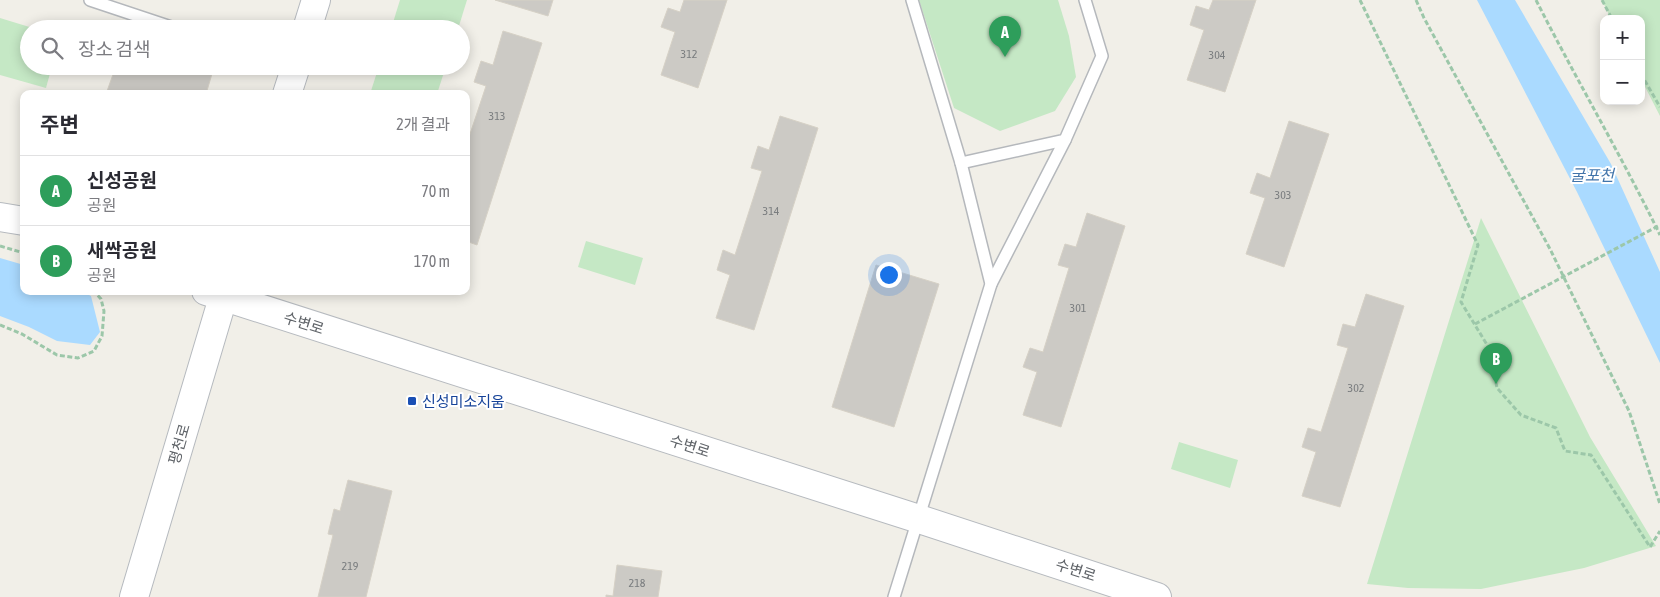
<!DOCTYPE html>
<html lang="ko">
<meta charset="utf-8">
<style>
:root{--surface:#fff;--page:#f7f7f7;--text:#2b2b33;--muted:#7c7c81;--line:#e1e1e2;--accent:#ea580c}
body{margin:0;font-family:"Asap Condensed","Noto Sans KR",sans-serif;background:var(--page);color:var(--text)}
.controls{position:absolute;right:15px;top:15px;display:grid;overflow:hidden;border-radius:10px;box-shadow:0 2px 12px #0003}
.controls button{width:45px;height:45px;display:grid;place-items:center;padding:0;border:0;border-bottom:1px solid var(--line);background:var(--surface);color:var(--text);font:25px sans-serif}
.you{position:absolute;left:888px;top:274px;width:18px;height:18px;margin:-12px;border:4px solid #fff;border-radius:50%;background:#1a73e8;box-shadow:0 0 0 8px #1a73e833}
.badge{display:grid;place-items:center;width:32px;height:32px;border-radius:50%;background:var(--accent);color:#fff;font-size:16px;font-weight:700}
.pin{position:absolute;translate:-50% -41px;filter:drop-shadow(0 1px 2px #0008)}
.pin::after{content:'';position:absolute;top:26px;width:18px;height:15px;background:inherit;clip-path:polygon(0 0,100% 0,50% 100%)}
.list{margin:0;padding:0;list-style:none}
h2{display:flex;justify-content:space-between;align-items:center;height:65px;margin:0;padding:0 20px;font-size:21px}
h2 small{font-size:16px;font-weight:400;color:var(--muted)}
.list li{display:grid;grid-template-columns:32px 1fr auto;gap:15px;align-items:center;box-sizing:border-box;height:70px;padding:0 20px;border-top:1px solid var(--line)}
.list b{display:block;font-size:19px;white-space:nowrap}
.list p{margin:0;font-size:16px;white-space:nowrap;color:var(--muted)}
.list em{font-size:16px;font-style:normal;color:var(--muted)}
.icon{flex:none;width:28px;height:28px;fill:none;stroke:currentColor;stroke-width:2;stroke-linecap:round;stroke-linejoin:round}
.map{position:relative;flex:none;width:1660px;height:597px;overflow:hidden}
.search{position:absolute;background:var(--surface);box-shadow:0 2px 12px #0003;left:20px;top:20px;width:450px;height:55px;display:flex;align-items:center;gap:12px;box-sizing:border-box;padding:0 18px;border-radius:28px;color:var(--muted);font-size:19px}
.panel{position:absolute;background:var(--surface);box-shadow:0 2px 12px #0003;left:20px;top:90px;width:450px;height:205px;border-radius:10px}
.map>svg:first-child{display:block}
</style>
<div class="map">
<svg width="1660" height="597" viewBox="0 0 1660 597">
<rect width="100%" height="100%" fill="#f1efe8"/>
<g fill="#c5e8c5">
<path d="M400,0H467L458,29H391Z"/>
<path d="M919,0H1058L1069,36L1076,77L1055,111L1000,131L954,108Z"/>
<path d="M1602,0H1660V116L1641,79V19H1611Z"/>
<path d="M0,18L36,29H29V66H52L46,88L0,75Z"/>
<path d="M379,66H446L437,94H370Z"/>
<path d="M1481,218L1590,437L1656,546L1584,568L1481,589L1408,588L1367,584Z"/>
<path d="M586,241L643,258L635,285L578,267Z"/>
<path d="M1179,442L1238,460L1230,488L1171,469Z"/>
</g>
<g fill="#aadaff">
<path d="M1477,0H1515L1611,164L1660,272V363L1577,192Z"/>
<path d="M0,258L24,265V291H81L91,296L100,332L90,345L57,341L29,327L0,316Z"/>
</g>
<g fill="#cccac5" stroke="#d6d1c6">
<path d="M495,0H553L548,16Z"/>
<path d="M684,0H727L698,88L661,75L675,32L661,27L668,8L680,12Z"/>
<path d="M1213,0H1256L1225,92L1187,80L1204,30L1190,25L1196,6L1209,10Z"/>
<path d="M503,31L542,43L477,245L466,241V146L486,86L474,82L481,61L493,65Z"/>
<path d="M116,66H212L214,67L206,94H106Z"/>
<path d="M780,116L818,128L754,330L716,318L730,275L717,270L723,250L735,255L762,171L751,168L758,146L769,150Z"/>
<path d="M1289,121L1329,134L1284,267L1246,254L1265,198L1250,193L1257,173L1270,178Z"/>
<path d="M1087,213L1125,226L1061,427L1023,415L1037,372L1023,367L1030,348L1043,352L1069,268L1058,265L1065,244L1076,247Z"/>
<path d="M876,265L939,284L894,427L832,407Z"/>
<path d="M1366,294L1404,306L1340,507L1302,496L1316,452L1302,447L1308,428L1321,432L1348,348L1337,345L1343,324L1355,327Z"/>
<path d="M348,480L392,491L366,597H318L333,535L328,534L334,509L340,511Z"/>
<path d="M617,565L662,571L658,597H606V595L613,596Z"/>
</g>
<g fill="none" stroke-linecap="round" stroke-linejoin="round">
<defs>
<g id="service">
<path d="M90,0L177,29"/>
<path d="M961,163L1065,140L1102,56L1085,0"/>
<path d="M991,284L1065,140"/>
<path d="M894,597L991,284L961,163L912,0"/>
</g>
<g id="secondary">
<path d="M307,29L316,0"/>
<path d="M287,94L296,66"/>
<path d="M0,217L24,221"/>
<path d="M206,291L919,519L1157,597"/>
<path d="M134,597L225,291"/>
</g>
</defs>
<use href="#service" stroke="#b5b8bc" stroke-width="14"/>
<use href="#secondary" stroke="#b6babf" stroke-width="30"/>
<g stroke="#9cc7a9" stroke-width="3" stroke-dasharray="5 2.5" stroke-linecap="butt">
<path d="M1360,0L1478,245L1461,302L1489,348L1497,388L1521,415L1556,428L1565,451L1591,455L1650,547L1660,531"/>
<path d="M1416,0L1424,18L1550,249L1629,411L1660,504"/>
<path d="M1536,0C1576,79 1621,155 1660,235"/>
<path d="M1602,0L1612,19"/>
<path d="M1641,74L1660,107"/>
<path d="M0,246L24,253"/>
<path d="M0,325L22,334L57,355L78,358L94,351L102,336L104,311L101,299L94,291"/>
</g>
<use href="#service" stroke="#fff" stroke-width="11"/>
<use href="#secondary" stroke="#fff" stroke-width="28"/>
<path stroke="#9cc7a9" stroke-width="3" stroke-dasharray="5 2.5" stroke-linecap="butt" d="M1475,324L1660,225"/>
</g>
<rect fill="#1a4fb4" stroke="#fff" stroke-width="2" x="407" y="396" width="10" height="10" rx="2.5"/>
<g text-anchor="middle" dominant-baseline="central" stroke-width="4" stroke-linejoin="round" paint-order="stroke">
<g font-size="12" fill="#7a7d7f">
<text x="689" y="54">312</text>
<text x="1217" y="55">304</text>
<text x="497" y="116">313</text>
<text x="1283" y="195">303</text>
<text x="771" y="211">314</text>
<text x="1078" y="308">301</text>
<text x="1356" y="388">302</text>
<text x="350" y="566">219</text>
<text x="637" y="583">218</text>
</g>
<g font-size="15" fill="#5f6368" stroke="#fff">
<text transform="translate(304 323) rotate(18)">수변로</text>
<text transform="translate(179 444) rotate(-74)">평천로</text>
<text transform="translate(690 446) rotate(18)">수변로</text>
<text transform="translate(1076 570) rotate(18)">수변로</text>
</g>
<g font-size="15" fill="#164399" stroke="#fff" text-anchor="start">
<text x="422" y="401">신성미소지움</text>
</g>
<g font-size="16" font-style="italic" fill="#4174aa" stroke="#fff">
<text x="1592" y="175">굴포천</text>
</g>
</g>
</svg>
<div class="controls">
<button>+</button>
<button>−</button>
</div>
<div class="you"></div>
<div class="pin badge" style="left:1005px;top:57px;background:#2e9e5b">A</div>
<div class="pin badge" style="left:1496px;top:384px;background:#2e9e5b">B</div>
<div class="search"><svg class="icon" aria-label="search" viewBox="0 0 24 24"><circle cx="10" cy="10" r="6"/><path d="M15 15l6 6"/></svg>장소 검색</div>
<section class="panel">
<h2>주변<small>2개 결과</small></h2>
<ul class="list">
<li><span class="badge" style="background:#2e9e5b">A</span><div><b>신성공원</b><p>공원</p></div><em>70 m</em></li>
<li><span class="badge" style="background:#2e9e5b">B</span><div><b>새싹공원</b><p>공원</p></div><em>170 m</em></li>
</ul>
</section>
</div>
